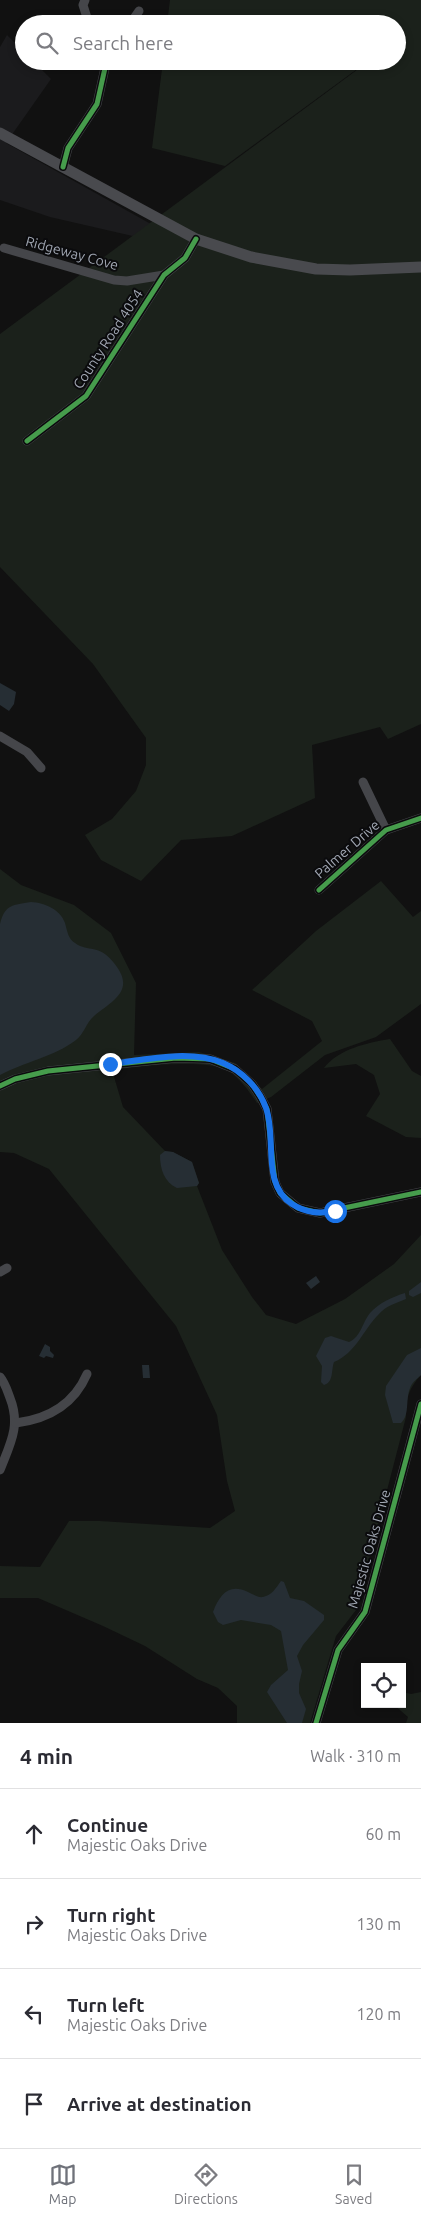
<!DOCTYPE html>
<meta charset="utf-8">
<style>
:root{--surface:#fff;--page:#f7f7f7;--text:#2b2b33;--muted:#7c7c81;--line:#e1e1e2;--accent:#6f727a}
body{margin:0;font-family:Ubuntu,sans-serif;background:var(--page);color:var(--text)}
.controls{position:absolute;right:15px;bottom:15px;display:grid;overflow:hidden;border-radius:0px;box-shadow:0 2px 8px #0003}
.controls button{width:45px;height:45px;display:grid;place-items:center;padding:0;border:0;border-bottom:1px solid var(--line);background:var(--surface);color:var(--text);font:25px sans-serif}
.stop{position:absolute;width:15px;height:15px;margin:-11px;border:4px solid #1a73e8;border-radius:50%;background:#fff}
.stop.end{background:#1a73e8;border-color:#fff;box-shadow:0 1px 5px #0008}
.list{margin:0;padding:0;list-style:none}
h2{display:flex;justify-content:space-between;align-items:center;height:65px;margin:0;padding:0 20px;font-size:21px}
h2 small{font-size:16px;font-weight:400;color:var(--muted)}
.list li{display:grid;grid-template-columns:32px 1fr auto;gap:15px;align-items:center;box-sizing:border-box;height:90px;padding:0 20px;border-top:1px solid var(--line)}
.list b{display:block;font-size:19px;white-space:nowrap}
.list p{margin:0;font-size:16px;white-space:nowrap;color:var(--muted)}
.list em{font-size:16px;font-style:normal;color:var(--muted)}
.icon{flex:none;width:28px;height:28px;fill:none;stroke:currentColor;stroke-width:2;stroke-linecap:round;stroke-linejoin:round}
.map{position:relative;flex:none;width:421px;height:1723px;overflow:hidden}
.search{position:absolute;background:var(--surface);box-shadow:0 2px 8px #0003;left:15px;right:15px;top:15px;height:55px;display:flex;align-items:center;gap:12px;box-sizing:border-box;padding:0 18px;border-radius:28px;color:var(--muted);font-size:19px}
.sheet{height:425px;background:var(--surface)}
nav{display:flex;justify-content:space-around;align-items:center;box-sizing:border-box;height:70px;border-top:1px solid var(--line);background:var(--surface);font-size:14px;color:var(--muted)}
nav a{display:grid;justify-items:center;gap:2px}
nav .on{color:var(--accent)}
.map>svg:first-child{display:block}
</style>
<div class="map">
<svg width="421" height="1723" viewBox="0 0 421 1723">
<rect width="100%" height="100%" fill="#111"/>
<path fill="#1b1b1d" d="M7,35L24,52V61H33L51,79L6,143L158,228L150,240L50,217L0,200V47Z"/>
<g fill="#1b211b">
<path d="M170,0H421V724L388,739L380,727L312,745L315,798L232,836L181,840L141,881L101,860L85,835L112,819L136,791L146,765V738L93,664L0,567V334L369,61H397V41L400,38L397,40V24H167Z"/>
<path d="M163,61H368L225,166L152,148Z"/>
<path d="M0,869L21,885L74,905L111,933L136,983L134,1055L199,1052L235,1063L262,1089L322,1041L312,1021L252,990L316,931L381,881L413,917L421,911V1004L376,1037L325,1055L271,1097L257,1103C249,1091 241,1080 229,1071C208,1058 137,1066 112,1070L123,1107L165,1151L173,1152L192,1162L199,1183L197,1186L222,1250L252,1297L266,1315L296,1324L345,1299L394,1264L421,1235V1375C409,1388 405,1400 406,1417L356,1610L336,1636L310,1723H237V1706L218,1688L197,1679L145,1646L103,1626L38,1598H0V1566L40,1567L69,1521H100L210,1528L235,1511L227,1481L217,1415L176,1326L49,1169L14,1153L0,1152Z"/>
<path d="M390,1039L412,1071L421,1076V1138L406,1137L366,1116L380,1094L374,1075L356,1064L324,1068C339,1049 366,1043 390,1039Z"/>
<path d="M402,1692L411,1694L421,1692V1723H406L408,1717L393,1704H402Z"/>
</g>
<g fill="#262e34">
<path d="M0,683L16,692L14,704L9,711L0,705Z"/>
<path d="M31,902C45,903 60,909 65,923C67,930 68,939 75,943C89,953 98,943 114,963C136,990 114,1000 94,1016C86,1023 84,1034 76,1040C54,1057 24,1062 0,1075V924C5,904 13,905 31,902Z"/>
<path d="M165,1151L173,1152L192,1162L199,1183L197,1186L177,1188C164,1182 160,1169 160,1155Z"/>
<path d="M316,1276L320,1282L311,1289L306,1283Z"/>
<path d="M421,1282V1293L413,1297L409,1295V1291Z"/>
<path d="M405,1293L406,1299C396,1303 386,1306 379,1314C363,1330 356,1353 334,1362C331,1370 334,1382 324,1385L321,1382L322,1366L316,1356L325,1338L331,1336L349,1342C361,1337 362,1323 370,1313C379,1303 392,1297 405,1293Z"/>
<path d="M45,1344L50,1347V1351L54,1355L53,1358L46,1356L44,1358L39,1356Z"/>
<path d="M421,1348V1375C418,1378 414,1381 412,1384C404,1397 411,1414 401,1423H393L385,1395L386,1386L407,1355Z"/>
<path d="M142,1365H149L150,1378H143Z"/>
<path d="M281,1581L284,1582L290,1598L304,1601L324,1615V1620L303,1645L297,1656L302,1671L299,1684V1693L306,1709L302,1723H287L267,1692L271,1685L288,1670L281,1631L271,1625L241,1620L223,1625L218,1622L213,1612C220,1594 229,1583 248,1592C253,1594 258,1598 263,1597C272,1595 276,1588 281,1581Z"/>
</g>
<g fill="none" stroke-linecap="round" stroke-linejoin="round">
<g stroke="#45464a" stroke-width="9">
<path d="M85,0L83,5L89,24"/>
<path d="M130,24L139,11"/>
<path d="M63,167L68,148L97,104L105,68L108,61"/>
<path d="M4,248L114,280L127,281L164,275"/>
<path d="M27,441L86,396L164,275L185,258L196,239"/>
<path d="M0,736L27,752L41,768"/>
<path d="M363,782L386,830"/>
<path d="M319,890L386,830L421,818"/>
<path d="M0,1086L15,1079L48,1071L176,1058L210,1059L235,1069L252,1084L260,1096L267,1109L275,1182L280,1193L298,1208L320,1213L421,1192"/>
<path d="M0,1272L7,1268"/>
<path d="M0,1377C5,1383 7,1390 10,1398C21,1426 10,1444 0,1470"/>
<path d="M16,1423C48,1419 74,1404 87,1374"/>
<path d="M316,1723L338,1650L365,1612L421,1404"/>
</g>
<path stroke="#494a4e" stroke-width="11" d="M0,133L196,239L251,257L316,269L350,270L421,267"/>
<defs>
<g id="cycleway">
<path d="M63,167L68,148L97,104L105,68L108,61"/>
<path d="M27,441L86,396L164,275L185,258L196,239"/>
<path d="M319,890L386,830L421,818"/>
<path d="M0,1086L15,1079L48,1071L176,1058L210,1059L235,1069L252,1084L260,1096L267,1109L275,1182L280,1193L298,1208L320,1213L421,1192"/>
<path d="M316,1723L338,1650L365,1612L421,1404"/>
</g>
</defs>
<use href="#cycleway" stroke="#0b0b0d" stroke-width="8"/>
<use href="#cycleway" stroke="#469c4c" stroke-width="5"/>
</g>
<g fill="none" stroke-linecap="round" stroke-linejoin="round">
<path stroke="#1a73e8" stroke-width="6" d="M110,1064C144,1060 189,1049 223,1063C242,1071 259,1088 266,1108C277,1139 261,1184 292,1204C306,1213 319,1214 335,1211"/>
</g>
<g text-anchor="middle" dominant-baseline="central" stroke-width="4" stroke-linejoin="round" paint-order="stroke">
<g font-size="14" fill="#a1a7b3" stroke="#0b0b0d">
<text transform="translate(72 253) rotate(15)">Ridgeway Cove</text>
<text transform="translate(108 339) rotate(-57)">County Road 4054</text>
<text transform="translate(347 849) rotate(-41)">Palmer Drive</text>
<text transform="translate(369 1549) rotate(-74)">Majestic Oaks Drive</text>
</g>
</g>
</svg>
<div class="controls">
<button><svg class="icon" aria-label="locate" viewBox="0 0 24 24"><circle cx="12" cy="12" r="6"/><path d="M12 2v4M12 18v4M2 12h4M18 12h4"/></svg></button>
</div>
<div class="stop" style="left:335px;top:1211px"></div>
<div class="stop end" style="left:110px;top:1064px"></div>
<div class="search"><svg class="icon" aria-label="search" viewBox="0 0 24 24"><circle cx="10" cy="10" r="6"/><path d="M15 15l6 6"/></svg>Search here</div>
</div>
<section class="sheet">
<h2>4 min<small>Walk · 310 m</small></h2>
<ul class="list">
<li><svg class="icon" aria-label="ahead" viewBox="0 0 24 24"><path d="M12 20V5M6 11l6-6 6 6"/></svg><div><b>Continue</b><p>Majestic Oaks Drive</p></div><em>60 m</em></li>
<li><svg class="icon" aria-label="right" viewBox="0 0 24 24"><path d="M7 20v-9h11M14 6l5 5-5 5"/></svg><div><b>Turn right</b><p>Majestic Oaks Drive</p></div><em>130 m</em></li>
<li><svg class="icon" aria-label="left" viewBox="0 0 24 24"><path d="M17 20v-9H6M10 6l-5 5 5 5"/></svg><div><b>Turn left</b><p>Majestic Oaks Drive</p></div><em>120 m</em></li>
<li><svg class="icon" aria-label="arrive" viewBox="0 0 24 24"><path d="M6 21V4h12l-3 4 3 4H6"/></svg><div><b>Arrive at destination</b></div></li>
</ul>
</section>
<nav>
<a class="on"><svg class="icon" aria-label="map" viewBox="0 0 24 24"><path d="M3 6l6-2 6 2 6-2v14l-6 2-6-2-6 2zM9 4v14M15 6v14"/></svg>Map</a>
<a><svg class="icon" aria-label="directions" viewBox="0 0 24 24"><path d="M12 3l9 9-9 9-9-9zM9 14v-3h6M13 9l2 2-2 2"/></svg>Directions</a>
<a><svg class="icon" aria-label="saved" viewBox="0 0 24 24"><path d="M7 4h10v16l-5-4-5 4z"/></svg>Saved</a>
</nav>
